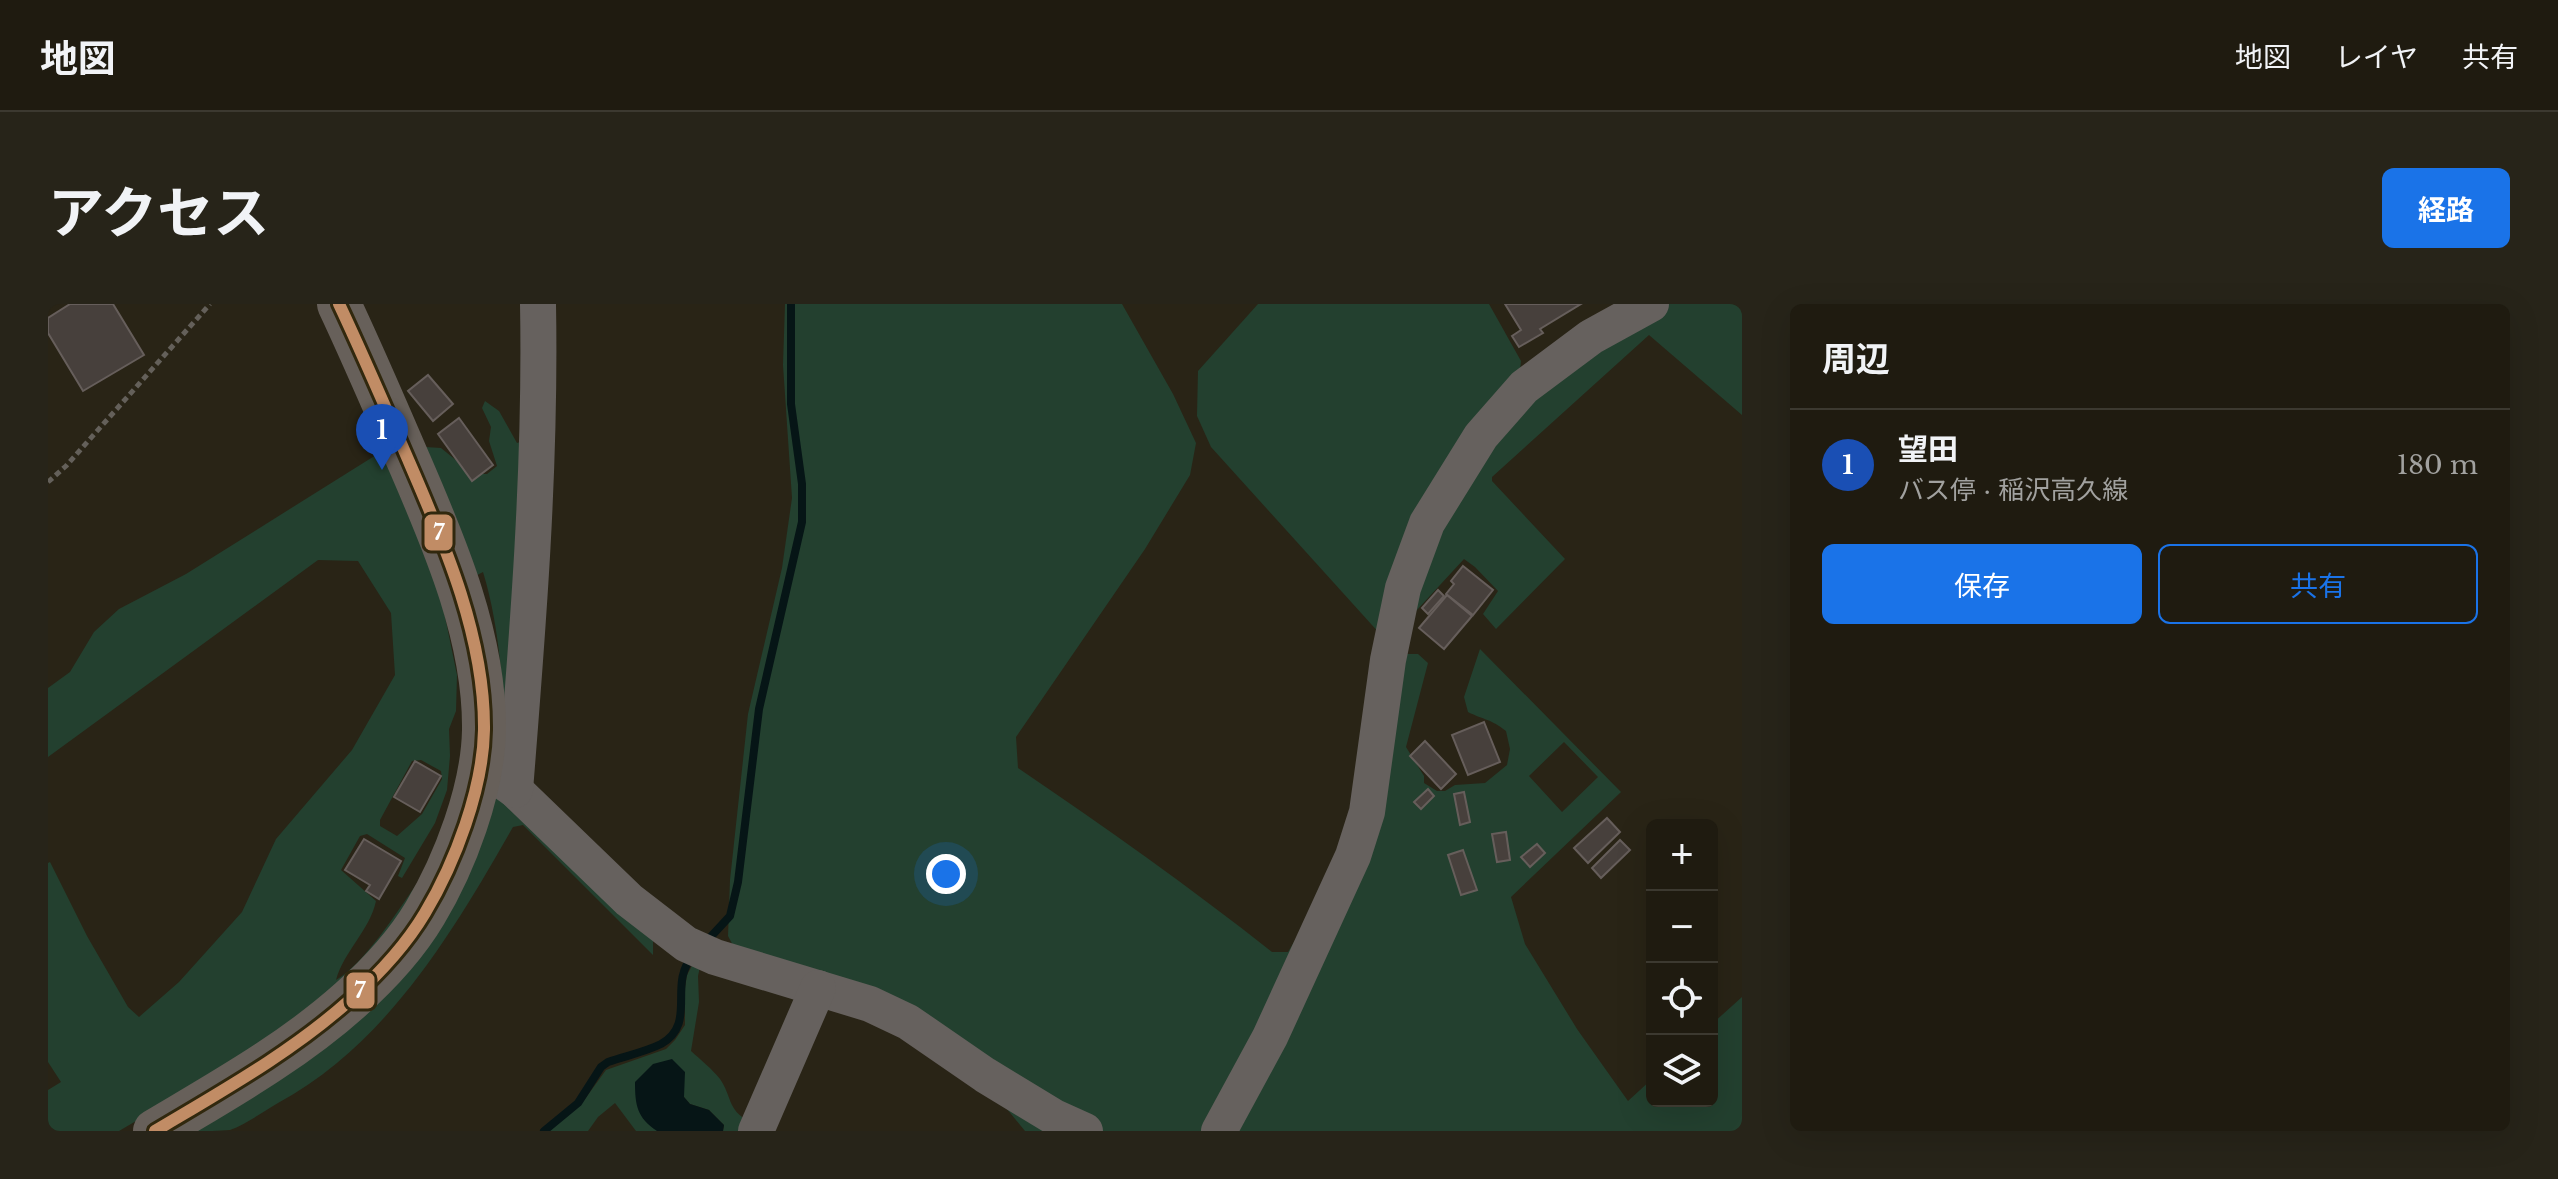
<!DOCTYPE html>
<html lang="ja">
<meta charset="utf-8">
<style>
:root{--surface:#1f1b10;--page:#272419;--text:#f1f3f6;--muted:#a1a19f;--line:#3c3930;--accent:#1a73e8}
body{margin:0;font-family:"Libre Baskerville","Noto Sans JP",serif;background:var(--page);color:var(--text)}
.controls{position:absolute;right:24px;bottom:24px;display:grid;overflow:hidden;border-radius:12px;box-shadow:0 8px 32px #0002}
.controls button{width:72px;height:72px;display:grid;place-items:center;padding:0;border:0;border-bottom:2px solid var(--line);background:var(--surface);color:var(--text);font:40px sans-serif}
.you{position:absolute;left:898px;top:570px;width:28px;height:28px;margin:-20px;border:6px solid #fff;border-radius:50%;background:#1a73e8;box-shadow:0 0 0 12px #1a73e833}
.badge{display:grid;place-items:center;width:52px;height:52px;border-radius:50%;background:var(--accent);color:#fff;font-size:26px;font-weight:700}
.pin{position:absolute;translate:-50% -66px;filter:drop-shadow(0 2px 4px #0008)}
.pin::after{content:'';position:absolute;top:42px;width:28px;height:24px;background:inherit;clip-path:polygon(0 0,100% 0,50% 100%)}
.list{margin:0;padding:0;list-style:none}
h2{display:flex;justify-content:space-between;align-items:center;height:104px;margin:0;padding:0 32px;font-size:34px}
h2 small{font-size:26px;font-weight:400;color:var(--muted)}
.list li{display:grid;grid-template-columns:52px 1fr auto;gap:24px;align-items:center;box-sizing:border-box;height:112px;padding:0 32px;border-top:2px solid var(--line)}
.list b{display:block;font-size:30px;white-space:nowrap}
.list p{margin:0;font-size:26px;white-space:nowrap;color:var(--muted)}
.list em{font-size:26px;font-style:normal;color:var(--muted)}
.actions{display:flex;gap:16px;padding:24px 32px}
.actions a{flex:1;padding:18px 0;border:2px solid var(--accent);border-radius:12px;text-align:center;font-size:28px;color:var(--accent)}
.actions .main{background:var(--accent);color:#fff}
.icon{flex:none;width:44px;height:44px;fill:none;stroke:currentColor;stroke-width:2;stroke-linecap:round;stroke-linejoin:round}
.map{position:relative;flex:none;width:1694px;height:827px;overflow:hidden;border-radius:12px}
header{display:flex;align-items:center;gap:48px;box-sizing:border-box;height:112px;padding:0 40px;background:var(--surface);border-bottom:2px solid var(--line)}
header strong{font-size:38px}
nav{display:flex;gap:44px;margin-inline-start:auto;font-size:28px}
.intro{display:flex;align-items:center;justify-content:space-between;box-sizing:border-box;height:192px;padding:0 48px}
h1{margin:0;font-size:56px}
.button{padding:20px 36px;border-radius:12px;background:var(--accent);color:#fff;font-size:28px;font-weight:700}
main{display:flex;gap:48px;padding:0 48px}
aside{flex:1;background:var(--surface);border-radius:12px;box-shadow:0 8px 32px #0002}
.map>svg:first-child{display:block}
</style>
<header>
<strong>地図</strong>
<nav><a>地図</a><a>レイヤ</a><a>共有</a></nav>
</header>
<div class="intro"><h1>アクセス</h1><a class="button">経路</a></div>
<main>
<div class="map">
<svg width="1694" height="827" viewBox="0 0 1694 827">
<rect width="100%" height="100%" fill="#292416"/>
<g fill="#23402f" fill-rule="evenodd">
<path d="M737,0H1074L1125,90L1148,139L1142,171L1097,245L968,433L970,464C1057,523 1142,583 1224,648H1240L1289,566L1356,350H1370L1380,359L1358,443L1376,472V479L1389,487H1397L1407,481L1437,479L1459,461L1462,445L1458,427C1443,415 1436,416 1420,408L1416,393L1432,345L1573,488L1463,593L1477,640L1529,725L1580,797L1604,775V797H1664V720L1694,693V827H977L945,788L906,760L689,649L680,632L682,576L700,410L734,264L744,194L735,61ZM1516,438L1550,473L1514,508L1481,472ZM1457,528L1462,556L1449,558L1444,530ZM1415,546L1429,586L1414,591L1400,551Z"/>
<path d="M1210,0H1441L1473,57L1472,67L1333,331L1163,143L1149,112L1150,67Z"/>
<path d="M1617,0H1694V111L1601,31L1444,173V177L1517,255L1448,325L1435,310L1450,287L1427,263L1416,255L1356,320L1359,280L1437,133Z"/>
<path d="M437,97L451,107L469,139L479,136L459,451C455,390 453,327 435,268L402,285L394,298L409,371L408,407L401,425L402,452L399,486L387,519L354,574L350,572L357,554L319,530L312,532L293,566L328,597C322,626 296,647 288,676C317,659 348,609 368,581L374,582L306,670L185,760L71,827H0V786L13,778L0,758V559L2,558L39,632L80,703L91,713L131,678L194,608L228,535L304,446L347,371L343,309L310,257L270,256L0,453V384L22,368L46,328L71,305L138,270L328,151L377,143L393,144L425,170H439L449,162L441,137L443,123L434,104ZM373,456L393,467L394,475L374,510L349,532L332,522V516L364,457Z"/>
<path d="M446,484L605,631V651L475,521L465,523C405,628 339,740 230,799C215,808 198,820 182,826C172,827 156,827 145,827L301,719Z"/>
<path d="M646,658H653L650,672L651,698L643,747C653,756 664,765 672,775C684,792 679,806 701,817L697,827H675L676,821L661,806L642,800L636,793L609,827H588L567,799L550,813L540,827H501L534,799L558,766L618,745L627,736L637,721V684L639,671Z"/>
</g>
<path fill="#061516" d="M624,755L637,768L636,793L642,800L661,806L676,821L675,827H609C589,814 587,801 587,778L605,760Z"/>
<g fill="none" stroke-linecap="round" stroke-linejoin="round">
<g stroke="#061516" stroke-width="8">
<path d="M657,639L682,612L690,578L711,405L754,218V180L743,100V0"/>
<path d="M496,827L530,799L553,763L560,758C577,752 597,748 613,740C650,719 619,680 645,652"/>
</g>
</g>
<g fill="#47403c" stroke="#665e5b" stroke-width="2">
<path d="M22,0H65L96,51L35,87L0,29V14Z"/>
<path d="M1457,0H1533L1492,25L1495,29L1471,43L1464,32L1473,26Z"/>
<path d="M380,71L405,100L385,117L360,87Z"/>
<path d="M411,114L445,161L424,177L390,130Z"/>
<path d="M1415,262L1445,286L1425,311L1398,290L1406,280L1403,277Z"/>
<path d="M1390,286L1396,292L1380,310L1374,304Z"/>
<path d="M1399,291L1424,312L1396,345L1371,324Z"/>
<path d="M1436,418L1452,458L1420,471L1404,431Z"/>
<path d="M1377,437L1408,470L1393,485L1362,452Z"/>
<path d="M367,457L393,472L372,508L346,493Z"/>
<path d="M1380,485L1386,492L1373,505L1366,498Z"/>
<path d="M1416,488L1422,518L1412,521L1406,490Z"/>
<path d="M1559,514L1572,528L1540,559L1526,544Z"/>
<path d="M1458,528L1462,556L1449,558L1444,530Z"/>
<path d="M316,535L353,557L331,595L318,587L322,581L297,566Z"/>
<path d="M1572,536L1582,546L1553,574L1544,564Z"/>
<path d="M1489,540L1497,549L1482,563L1473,553Z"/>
<path d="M1415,546L1429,586L1413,591L1400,551Z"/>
</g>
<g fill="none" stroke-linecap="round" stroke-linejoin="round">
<path stroke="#64605a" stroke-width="5" stroke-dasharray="6 4" stroke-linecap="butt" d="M0,178L18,162L162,0"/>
<g stroke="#66615e" stroke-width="36">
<path d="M433,462L467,486L581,596L638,640L667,653L822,700L860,718L937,771L1006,813L1037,827"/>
<path d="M467,486C480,324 493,162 490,0"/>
<path d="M708,827L770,684"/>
<path d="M1171,827L1222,733L1305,552L1319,508L1340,356L1355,284L1379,219L1433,132L1476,83L1543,33L1603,0"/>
</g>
<path stroke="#67605a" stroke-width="44" d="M107,827C174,787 244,748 302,696C330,671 358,641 377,609C407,559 435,485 436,426C437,335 398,243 362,160C339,107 316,53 291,0"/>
<defs>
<path id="bus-1" d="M107,827C174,787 244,748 302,696C330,671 358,641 377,609C407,559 435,485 436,426C437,335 398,243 362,160C339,107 316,53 291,0"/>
</defs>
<use href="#bus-1" stroke="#31280e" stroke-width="18"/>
<use href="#bus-1" stroke="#c18c65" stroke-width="12"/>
</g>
<g stroke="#31280e" stroke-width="3">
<rect x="375" y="209" width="31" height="39" rx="8" fill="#c18c65"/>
<rect x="297" y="667" width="31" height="39" rx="8" fill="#c18c65"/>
</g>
<g font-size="22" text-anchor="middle" font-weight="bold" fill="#fff">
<text x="391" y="236">7</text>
<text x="312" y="694">7</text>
</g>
</svg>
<div class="controls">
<button>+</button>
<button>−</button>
<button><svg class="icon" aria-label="locate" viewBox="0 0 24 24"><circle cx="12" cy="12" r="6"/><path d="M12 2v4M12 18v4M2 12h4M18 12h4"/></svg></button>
<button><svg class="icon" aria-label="layers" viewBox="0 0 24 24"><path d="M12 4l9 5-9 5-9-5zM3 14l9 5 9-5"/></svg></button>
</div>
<div class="you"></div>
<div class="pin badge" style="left:334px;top:166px;background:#1a4fb4">1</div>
</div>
<aside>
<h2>周辺<small></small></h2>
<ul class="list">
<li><span class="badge" style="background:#1a4fb4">1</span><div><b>望田</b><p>バス停 · 稲沢高久線</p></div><em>180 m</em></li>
</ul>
<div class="actions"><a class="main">保存</a><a>共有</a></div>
</aside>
</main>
